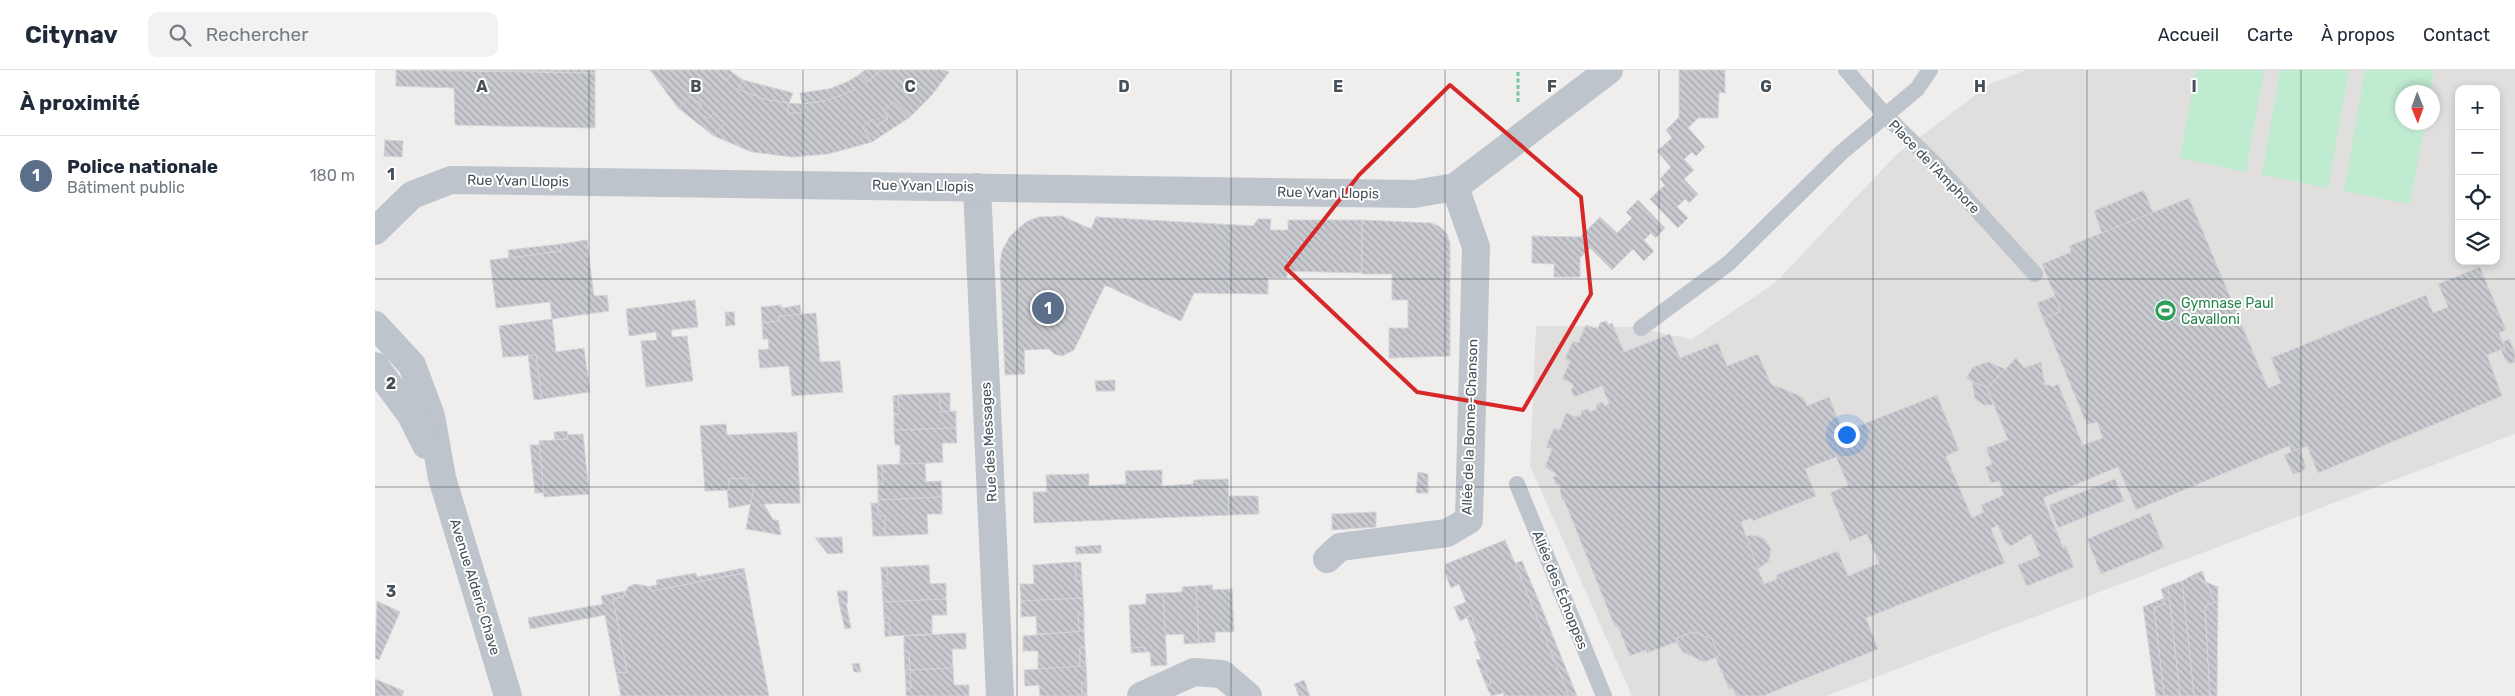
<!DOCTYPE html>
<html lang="fr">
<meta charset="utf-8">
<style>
:root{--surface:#fff;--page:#f2f2f3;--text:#1f2937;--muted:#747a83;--line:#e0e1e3;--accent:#b45309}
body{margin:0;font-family:Rubik,sans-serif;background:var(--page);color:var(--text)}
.controls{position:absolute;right:15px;top:15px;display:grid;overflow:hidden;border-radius:10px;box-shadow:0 2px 8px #0003}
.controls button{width:45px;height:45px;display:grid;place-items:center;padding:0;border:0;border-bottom:1px solid var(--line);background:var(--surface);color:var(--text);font:25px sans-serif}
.compass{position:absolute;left:2020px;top:15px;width:45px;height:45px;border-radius:50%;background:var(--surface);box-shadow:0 2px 8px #0003;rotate:179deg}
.you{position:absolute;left:1471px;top:364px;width:18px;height:18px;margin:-12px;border:4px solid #fff;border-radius:50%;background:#1a73e8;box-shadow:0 0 0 8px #1a73e833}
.badge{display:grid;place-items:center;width:32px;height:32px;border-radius:50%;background:var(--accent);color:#fff;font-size:16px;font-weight:700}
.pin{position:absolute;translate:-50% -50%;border:2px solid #fff;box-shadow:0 1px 5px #0006}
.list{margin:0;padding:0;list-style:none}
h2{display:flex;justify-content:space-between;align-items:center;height:65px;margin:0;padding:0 20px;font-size:21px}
h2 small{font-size:16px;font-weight:400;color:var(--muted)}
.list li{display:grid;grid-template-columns:32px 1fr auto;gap:15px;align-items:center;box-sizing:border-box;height:80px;padding:0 20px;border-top:1px solid var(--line)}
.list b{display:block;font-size:19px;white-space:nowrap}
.list p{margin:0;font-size:16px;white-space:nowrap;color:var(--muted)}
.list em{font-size:16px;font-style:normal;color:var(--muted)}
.icon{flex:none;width:28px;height:28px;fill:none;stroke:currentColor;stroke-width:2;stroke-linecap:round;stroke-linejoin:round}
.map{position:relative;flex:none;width:2140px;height:626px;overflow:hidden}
header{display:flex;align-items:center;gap:30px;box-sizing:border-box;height:70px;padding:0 25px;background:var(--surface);border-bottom:1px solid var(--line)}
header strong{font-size:24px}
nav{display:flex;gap:28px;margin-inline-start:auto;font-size:18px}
.search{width:350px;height:45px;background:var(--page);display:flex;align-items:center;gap:12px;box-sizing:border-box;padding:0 18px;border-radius:10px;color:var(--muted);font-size:19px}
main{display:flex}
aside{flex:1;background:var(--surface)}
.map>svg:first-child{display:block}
</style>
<header>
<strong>Citynav</strong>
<div class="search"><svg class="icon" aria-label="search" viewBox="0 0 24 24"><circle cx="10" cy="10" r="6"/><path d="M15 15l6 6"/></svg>Rechercher</div>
<nav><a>Accueil</a><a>Carte</a><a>À propos</a><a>Contact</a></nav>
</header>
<main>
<aside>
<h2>À proximité<small></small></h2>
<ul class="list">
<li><span class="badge" style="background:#5c6f8a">1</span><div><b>Police nationale</b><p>Bâtiment public</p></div><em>180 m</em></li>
</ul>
</aside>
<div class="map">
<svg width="2140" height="626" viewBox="0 0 2140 626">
<defs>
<pattern id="building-back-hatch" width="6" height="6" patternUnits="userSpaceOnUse" patternTransform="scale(1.25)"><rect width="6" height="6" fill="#c8cad0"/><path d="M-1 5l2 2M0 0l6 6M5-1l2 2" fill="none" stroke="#a4a6ac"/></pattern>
</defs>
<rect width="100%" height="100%" fill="#f0eded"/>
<path fill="#e1dfde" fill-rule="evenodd" d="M1651,0H2140V364L1451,626H1257L1155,396L1161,256L1257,257L1317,269L1401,212L1522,84L1615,14ZM2084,19H2121V191H2084ZM2028,22H2058V52H2028Z"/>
<g fill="#bfebd0">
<path d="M1821,0H1889L1871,102L1805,88Z"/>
<path d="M1905,0H1974L1953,118L1887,105Z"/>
<path d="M1990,0H2059L2055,22H2028V52L2050,53L2035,134L1969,121Z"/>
</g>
<g fill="url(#building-back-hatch)" stroke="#d2d4d9" fill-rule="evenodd">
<path d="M21,0L220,3V58L80,55L79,18L21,16Z"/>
<path d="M79,0H220V3Z"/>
<path d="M275,0H339L351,11L358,3L368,10L363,19L389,29L414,33L412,43H429L427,34L449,31L479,20L474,11L485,4L492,12L506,0H569L574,2L557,25L535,47L519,32L508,41L513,48L502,56L498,49L487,57L497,72L453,84L417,87L377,82L339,66L349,53L338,44L333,49L322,40L327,35L316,26L303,38Z"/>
<path d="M339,0H354L358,3L351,11Z"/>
<path d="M490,0H506L492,12L485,4Z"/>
<path d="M1304,0H1350V23L1344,22L1343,48H1323L1313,58L1330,77L1321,86L1317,82L1309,89L1319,100L1309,109L1323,124L1314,133L1310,129L1302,137L1313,148L1303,158L1275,129L1290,115L1285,109L1296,97L1282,81L1297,68L1291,60L1304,47Z"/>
<path d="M368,10L418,23L414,33L389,29L363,19Z"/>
<path d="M474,11L479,20L470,24L449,31L427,34L425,23L454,19Z"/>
<path d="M316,26L327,35L322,40L333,49L338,44L349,53L339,66L303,38Z"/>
<path d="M519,32L535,47L497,72L487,57L498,49L502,56L513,48L508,41Z"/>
<path d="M414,33L427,34L429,43H412Z"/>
<path d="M10,70L28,71L27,87L9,86Z"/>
<path d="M1769,120L1778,143L1727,164L1719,141Z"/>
<path d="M1814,128L1893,318L1906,313L1896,288L2051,225L2058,243L2073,237L2063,214L2105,197L2131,260L2124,263L2130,278L2112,285L2127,326L1943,403L1932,376L1917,382L1914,376L1761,440L1743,397L1668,428L1688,477L1691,476L1699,497L1652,516L1643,495L1665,486L1656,464L1636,476L1630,472L1623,455L1616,459L1630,493L1491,548L1503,579L1388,626H1361L1357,618L1354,619L1340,587L1344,586L1337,569L1318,562L1302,568L1304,571L1272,583L1271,580L1255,586L1243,557H1240L1189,430H1187L1184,414L1181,415L1178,407L1181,406L1180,403L1170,397L1177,379L1171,377L1179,358L1185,360L1191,343L1201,347L1206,345V341L1213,339L1215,342L1222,339L1221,335L1228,332L1229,336L1234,334L1227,316L1199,327L1196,319L1198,318V314L1187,309L1195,292L1190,289L1198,271L1203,273L1211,255L1223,259L1225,253L1231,251L1234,255L1237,253L1249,282L1295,264L1305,288L1343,273L1352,296L1383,284L1396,314L1428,327L1432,336L1454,327L1468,362L1562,325L1584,380L1571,386L1597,448L1609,442L1606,435L1629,425L1624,411L1616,413L1610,397L1617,394L1611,378L1633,370L1612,318L1641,288L1649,298L1666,292L1670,315H1675L1676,317L1683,314L1708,375L1728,368L1722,352L1712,355L1668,248L1686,241L1667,194L1696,182L1694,176ZM1461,387L1473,415L1455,423L1475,471L1492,464L1504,493L1473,506L1463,481L1401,505L1402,509L1389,514L1383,499L1394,491L1395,475L1385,466H1371L1366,452L1377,448L1378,451L1441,426L1430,399Z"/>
<path d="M1263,130L1290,158L1281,168L1276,163L1269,170L1279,181L1269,191L1258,179L1237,200L1215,178L1205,188V207H1179V194L1157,193V166L1205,167L1225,147L1242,163L1257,148L1251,142Z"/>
<path d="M687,146L716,159L721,147L878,156L883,149H896L895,160H913V150H987V203L912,201V208H893V224L819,223L806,251L730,215L699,280L687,286L679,284L674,279L649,280L650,304L630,305L625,194L627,181L635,166L651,152L664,147Z"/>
<path d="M987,150L1056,153L1064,156L1072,164L1075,173V286L1014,288V258H1033V230H1017V204H987Z"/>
<path d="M212,170L219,226L232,225L234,241L177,249L175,232L121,238L115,190L186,181V174Z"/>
<path d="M186,174V181L134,188L133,180Z"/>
<path d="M1680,226L1686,241L1668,248L1662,233Z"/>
<path d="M320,230L323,257L296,260L297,267L312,266L318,311L271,317L266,271L282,270L281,262L254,266L251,239Z"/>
<path d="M406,235L407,238L425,235L426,245L404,246L405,251L387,253L386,237Z"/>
<path d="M350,242H359L360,255L351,256Z"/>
<path d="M441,243L445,292L465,291L468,322L417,326L414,296L385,298L383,280L394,279L393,269H388L387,253L405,251L404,246Z"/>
<path d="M177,249L181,282L209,278L215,322L167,329L161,285L128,287L124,256Z"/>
<path d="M2134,269L2140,282V292L2135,294L2131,291L2126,280L2130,278L2127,272Z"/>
<path d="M153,285H161L167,329L159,330Z"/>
<path d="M1613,292L1630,299L1612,318L1591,308L1598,297Z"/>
<path d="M740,310V321H721L720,311Z"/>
<path d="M1597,311L1612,318L1618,335H1609L1600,329Z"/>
<path d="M564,323L566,342L581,341V358L519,360V344H524L523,325Z"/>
<path d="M564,323H575V341L566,342Z"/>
<path d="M523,325L524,344H519L518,326Z"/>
<path d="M351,354L352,365L422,362L425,433L389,434L398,450H403L406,465L371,459L379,415L374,414L371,408L354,409V420L330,421L325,356Z"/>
<path d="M581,358L582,373H567L568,392L525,395V375H520L519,360Z"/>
<path d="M192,361L193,369H180L179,362Z"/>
<path d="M208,364L214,424L169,427L164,371L193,369L192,365Z"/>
<path d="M155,375H164L169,423H160Z"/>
<path d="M1925,378L1931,397L1927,402L1918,404L1909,385Z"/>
<path d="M550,393L551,412L566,411L567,427L503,430V414H508L507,395Z"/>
<path d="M502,395H507L508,414H503Z"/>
<path d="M787,400V416L818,414L819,410L853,409L854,445L659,453L658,422H672L671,405L714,404V416L751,414L750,401Z"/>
<path d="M1043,402L1053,404V423H1041Z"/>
<path d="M371,408L374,414L379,415L376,434L354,438L352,420H354V409Z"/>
<path d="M1740,409L1749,431L1683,458L1674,435Z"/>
<path d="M853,426H883L884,444L854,445Z"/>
<path d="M567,427V444H552L553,464L510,466V446H503V430Z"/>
<path d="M496,433H503V446H510V466H498Z"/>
<path d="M1001,442V457L957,460V444Z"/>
<path d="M1775,443L1789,478L1726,504L1712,469Z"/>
<path d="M1376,465L1389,468L1396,479L1394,491L1383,499L1371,466Z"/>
<path d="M467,467L468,483L453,484L440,468Z"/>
<path d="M1130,470L1140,493L1194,626H1129L1128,623L1116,626L1111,615L1116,613L1099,572L1105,569L1096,545L1085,551L1079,537L1091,532L1084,514L1076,518L1070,502L1071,494Z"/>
<path d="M726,475V483L701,484L700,477Z"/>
<path d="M1147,491L1163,529L1202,626H1194L1140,493Z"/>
<path d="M700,492H706L707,511H701Z"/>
<path d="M700,492L701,511H707L708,528L646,531L645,514H659L658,495Z"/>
<path d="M554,495L555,514L571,513V529L508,532L507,516H513L512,497Z"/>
<path d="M506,497H512L513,516H507Z"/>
<path d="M369,498L370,503L277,521L272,517L282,515L281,510L321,503L322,507Z"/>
<path d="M1827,501L1831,512L1816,506Z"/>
<path d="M370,503L394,626H246L241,603L252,602L238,529L248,527L253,517L260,514L271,516L277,521Z"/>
<path d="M1816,506L1831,512L1840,532L1830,536L1835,626H1819L1807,511Z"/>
<path d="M1807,511L1819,626H1805L1793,516Z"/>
<path d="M1831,512L1843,517L1842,626H1835L1830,536L1840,532Z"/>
<path d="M837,515L838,520L857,519L859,562H840V572L824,573L821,516Z"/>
<path d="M821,516L824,573L809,574V564L790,565L788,523L807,522V517Z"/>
<path d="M1793,516L1805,626H1789L1779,538L1790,533L1786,519Z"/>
<path d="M250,521L248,527L238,529L252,602L241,603L230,545L155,559L153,548L228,534L226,526Z"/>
<path d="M462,521H472L473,533H464Z"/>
<path d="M788,523L792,595L776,596L775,582H770V577L756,578L754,535L771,534V524Z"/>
<path d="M708,528L709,543H703L704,562L662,564L661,546L646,547V531Z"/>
<path d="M1789,528L1790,533L1779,538L1789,626H1781L1768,537Z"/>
<path d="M571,529L572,545H557V564L515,566L514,547L509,548L508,532Z"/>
<path d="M2,531L25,542L4,590L0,588Z"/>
<path d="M464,533H471L476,558L470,559Z"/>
<path d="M703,543H709V561L704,562Z"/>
<path d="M1096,545L1105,569L1102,571L1092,548Z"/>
<path d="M514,547L515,566L510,567L509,548Z"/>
<path d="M709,561L710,578H705V597L663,599V581H648V566Z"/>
<path d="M1318,562L1337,569L1344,586L1329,592L1308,582L1301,572L1304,571L1302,568Z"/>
<path d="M591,563V579H577L578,598L535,600L534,581L529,582V566Z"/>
<path d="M770,577V582L756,583V578Z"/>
<path d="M705,578H710L711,596L705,597Z"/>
<path d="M534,581L535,600H530L529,582Z"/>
<path d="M1106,589L1116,613L1111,615L1101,590Z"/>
<path d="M484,593L486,602H479L477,594Z"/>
<path d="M711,596L712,613L707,612V626H665L664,615L650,616L649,600Z"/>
<path d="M578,598L579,615H594V626H531V618H536L535,600Z"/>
<path d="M530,600H535L536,618H531Z"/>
<path d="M0,609L29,621L27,626H0Z"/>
<path d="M929,610L935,626H924L919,614Z"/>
<path d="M707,612L712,613V626H707Z"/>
</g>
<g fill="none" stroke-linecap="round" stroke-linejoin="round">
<path stroke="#7ac6a1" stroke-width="3" stroke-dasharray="4 2.5" stroke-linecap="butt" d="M1143,32V0"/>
<g stroke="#bdc4cb" stroke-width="16">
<path d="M1471,0L1511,46L1560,94L1660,204"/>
<path d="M1266,258L1354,193L1467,82L1542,19L1555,0"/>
<path d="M1142,414L1229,626"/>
</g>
<g stroke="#bdc4cb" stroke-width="28">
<path d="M602,117L625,626"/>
<path d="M0,161L37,125L76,110L1039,124L1080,117L1234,0"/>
<path d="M952,489L965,477L1072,463L1094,450L1101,177L1080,117"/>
<path d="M766,626L819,602L847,604L873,626"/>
</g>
<g stroke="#bdc4cb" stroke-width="28">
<path d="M0,255L37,295L56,346L67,408L133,626"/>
<path d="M0,296L36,345L51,375"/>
</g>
</g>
<path fill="none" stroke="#d62828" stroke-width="4" stroke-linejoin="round" d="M1075,15L1206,127L1216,224L1148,340L1042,322L911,198L984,105Z"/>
<path fill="none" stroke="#475059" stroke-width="1" stroke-opacity="0.55" d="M214,0V626M428,0V626M642,0V626M856,0V626M1070,0V626M1284,0V626M1498,0V626M1712,0V626M1926,0V626M0,209H2140M0,417H2140"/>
<defs>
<symbol id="stadium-disc" viewBox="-11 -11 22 22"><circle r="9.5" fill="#2e9e5b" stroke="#fff"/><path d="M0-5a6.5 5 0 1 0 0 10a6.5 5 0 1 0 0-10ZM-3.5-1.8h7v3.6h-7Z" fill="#fff"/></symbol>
</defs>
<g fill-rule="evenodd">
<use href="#stadium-disc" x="1778" y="228" width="25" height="25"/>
</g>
<g text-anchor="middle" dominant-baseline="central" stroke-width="4" stroke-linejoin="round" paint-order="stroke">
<g font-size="14" fill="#475059" stroke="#fff">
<text transform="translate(1559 97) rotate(46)">Place de l'Amphore</text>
<text transform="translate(143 111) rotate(1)">Rue Yvan Llopis</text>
<text transform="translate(548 116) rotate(1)">Rue Yvan Llopis</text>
<text transform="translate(953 123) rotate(1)">Rue Yvan Llopis</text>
<text transform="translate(1095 357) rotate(-88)">Allée de la Bonne-Chanson</text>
<text transform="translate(614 372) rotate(-93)">Rue des Messages</text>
<text transform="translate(100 517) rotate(73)">Avenue Alderic Chave</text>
<text transform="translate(1185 520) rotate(68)">Allée des Échoppes</text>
</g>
<g font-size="14" fill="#27864d" stroke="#fff" text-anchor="start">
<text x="1806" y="233">Gymnase Paul<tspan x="1806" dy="16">Cavalloni</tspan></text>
</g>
</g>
<g font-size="16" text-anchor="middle" font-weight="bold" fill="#475059" stroke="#fff" stroke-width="4" stroke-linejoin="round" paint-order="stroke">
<text x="107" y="22">A</text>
<text x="321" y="22">B</text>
<text x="535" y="22">C</text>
<text x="749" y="22">D</text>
<text x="963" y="22">E</text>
<text x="1177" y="22">F</text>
<text x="1391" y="22">G</text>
<text x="1605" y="22">H</text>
<text x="1819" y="22">I</text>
<text x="16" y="110">1</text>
<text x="16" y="319">2</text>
<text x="16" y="527">3</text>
</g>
</svg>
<div class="controls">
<button>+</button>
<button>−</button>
<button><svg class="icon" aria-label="locate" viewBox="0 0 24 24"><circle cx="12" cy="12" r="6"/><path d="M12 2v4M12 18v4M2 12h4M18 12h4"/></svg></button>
<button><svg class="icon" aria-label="layers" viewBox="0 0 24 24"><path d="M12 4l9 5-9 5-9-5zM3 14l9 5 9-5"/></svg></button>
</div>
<svg class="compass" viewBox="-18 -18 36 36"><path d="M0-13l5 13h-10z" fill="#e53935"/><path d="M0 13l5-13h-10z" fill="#747a83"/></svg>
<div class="you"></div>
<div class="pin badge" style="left:673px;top:238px;background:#5c6f8a">1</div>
</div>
</main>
